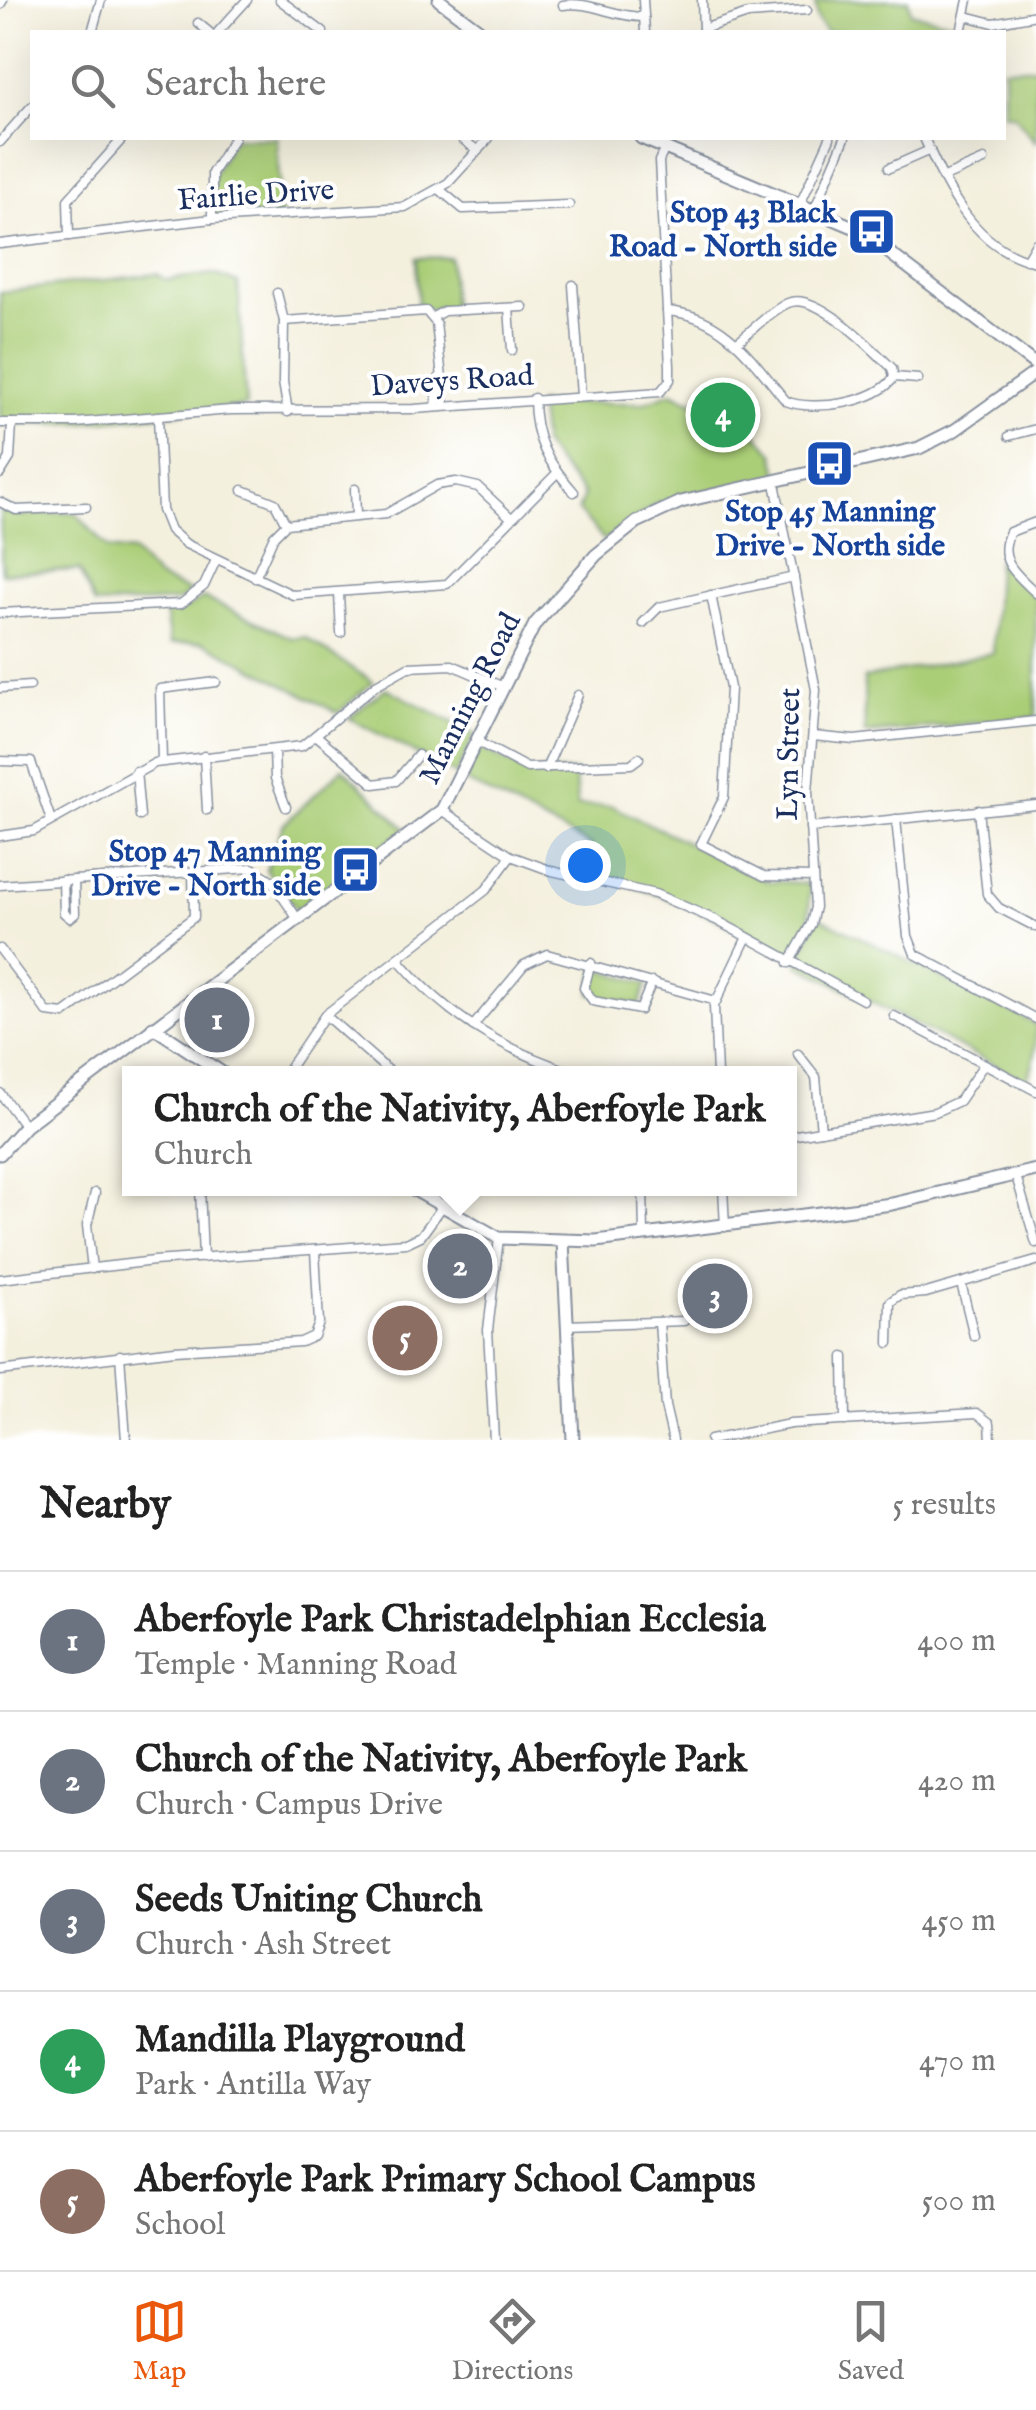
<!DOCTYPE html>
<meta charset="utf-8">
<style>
:root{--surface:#fff;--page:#f2f2f2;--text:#222;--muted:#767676;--line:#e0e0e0;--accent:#ea580c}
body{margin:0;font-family:"IM FELL English",serif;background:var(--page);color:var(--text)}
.you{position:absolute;left:585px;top:865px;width:35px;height:35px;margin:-25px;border:8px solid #fff;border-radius:50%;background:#1a73e8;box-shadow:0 0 0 15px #1a73e833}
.badge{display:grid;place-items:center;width:65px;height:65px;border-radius:50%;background:var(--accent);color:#fff;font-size:32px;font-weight:700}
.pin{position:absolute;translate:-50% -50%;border:5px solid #fff;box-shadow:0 2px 10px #0006}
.popup{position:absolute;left:122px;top:1066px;width:675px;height:130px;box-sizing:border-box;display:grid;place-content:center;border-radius:0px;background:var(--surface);filter:drop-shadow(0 2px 8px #0005);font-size:32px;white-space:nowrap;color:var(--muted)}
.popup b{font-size:38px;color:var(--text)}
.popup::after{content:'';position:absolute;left:50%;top:100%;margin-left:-20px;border:20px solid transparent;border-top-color:var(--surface)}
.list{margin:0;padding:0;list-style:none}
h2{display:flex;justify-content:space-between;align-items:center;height:130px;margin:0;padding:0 40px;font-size:42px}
h2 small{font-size:32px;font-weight:400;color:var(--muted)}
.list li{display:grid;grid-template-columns:65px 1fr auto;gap:30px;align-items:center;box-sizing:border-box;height:140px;padding:0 40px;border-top:2px solid var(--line)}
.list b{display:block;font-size:38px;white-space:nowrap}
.list p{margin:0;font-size:32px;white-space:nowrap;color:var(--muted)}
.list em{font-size:32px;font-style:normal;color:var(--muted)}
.icon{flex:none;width:55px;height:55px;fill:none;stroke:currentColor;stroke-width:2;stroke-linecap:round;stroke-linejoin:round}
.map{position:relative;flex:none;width:1036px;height:1440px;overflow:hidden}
.search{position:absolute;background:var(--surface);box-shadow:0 10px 40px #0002;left:30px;right:30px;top:30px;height:110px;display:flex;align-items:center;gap:25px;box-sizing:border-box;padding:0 35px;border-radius:0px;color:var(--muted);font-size:38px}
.sheet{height:830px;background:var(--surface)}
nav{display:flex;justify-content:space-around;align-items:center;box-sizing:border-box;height:140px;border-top:2px solid var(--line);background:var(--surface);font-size:28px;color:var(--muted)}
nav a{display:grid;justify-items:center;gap:5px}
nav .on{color:var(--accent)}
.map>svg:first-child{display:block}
</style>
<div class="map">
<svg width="1036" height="1440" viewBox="0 0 1036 1440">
<rect width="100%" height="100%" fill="#fff"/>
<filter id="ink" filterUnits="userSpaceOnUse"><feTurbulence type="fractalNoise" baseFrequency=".01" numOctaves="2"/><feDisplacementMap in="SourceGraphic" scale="20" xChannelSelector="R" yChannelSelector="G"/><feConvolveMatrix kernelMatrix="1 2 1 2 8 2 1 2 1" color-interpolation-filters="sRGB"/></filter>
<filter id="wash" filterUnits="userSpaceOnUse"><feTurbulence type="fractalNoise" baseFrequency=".0048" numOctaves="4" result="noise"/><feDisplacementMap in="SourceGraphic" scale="40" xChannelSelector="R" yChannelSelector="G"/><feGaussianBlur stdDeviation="2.25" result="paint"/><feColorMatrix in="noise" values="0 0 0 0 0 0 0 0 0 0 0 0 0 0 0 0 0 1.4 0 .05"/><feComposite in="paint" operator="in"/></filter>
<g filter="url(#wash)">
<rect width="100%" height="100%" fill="#f4f0de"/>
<g fill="#aace77" stroke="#627e6a" stroke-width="2.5">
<path d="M831,0H908L911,13L959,24L955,32H826L817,19L815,4Z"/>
<path d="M1036,67V143L1014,115L1004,113V68Z"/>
<path d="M234,138H277L281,216L212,219L210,181Z"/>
<path d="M450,257L452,309L418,310L416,258Z"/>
<path d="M157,274L166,280L214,274L238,283L246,406L80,423L0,424V292Z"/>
<path d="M672,392L691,401H726L774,453L780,477L659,503L604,540L578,511L584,495L543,446L538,403H643Z"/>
<path d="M0,508L15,515L75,512L108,549L133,552L158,578L191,592L179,601L95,605L79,570L2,573Z"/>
<path d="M997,561L1036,598V717L865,734L864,678L993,653Z"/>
<path d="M204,598L292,638L305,637L373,682L338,713L203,642L170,644L165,612L181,611Z"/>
<path d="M386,688L475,734L456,775L349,718Z"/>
<path d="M480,748L525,771L575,772L577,806H612L767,881L806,883L810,888L809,922L792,954L785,956C715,914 662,893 582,871L592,846L465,781Z"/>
<path d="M343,768L406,829L297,910L266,870L283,825Z"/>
<path d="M819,917L1036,1024C1036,1044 1036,1069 1024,1080L799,965L798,959Z"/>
<path d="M596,968L647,984L639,1006L591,994Z"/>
</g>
</g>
<g filter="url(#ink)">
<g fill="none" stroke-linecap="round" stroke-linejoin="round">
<defs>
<g id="street">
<path d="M280,0L323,32"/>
<path d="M643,0L645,32"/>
<path d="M702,0L703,30"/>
<path d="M0,5L3,0"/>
<path d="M563,5C587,0 617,18 644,17"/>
<path d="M966,16L993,23L1036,15"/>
<path d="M198,23L209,32"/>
<path d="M703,29L748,14L807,10"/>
<path d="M92,32L101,0"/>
<path d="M218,32L247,0"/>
<path d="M961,32L968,0"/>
<path d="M461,138L478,151"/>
<path d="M924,138C947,188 974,250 1036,262"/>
<path d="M0,142L32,106"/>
<path d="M889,168L930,150"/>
<path d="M942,178L984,160"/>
<path d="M439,189L463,209L569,205"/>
<path d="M801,202L830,138"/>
<path d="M815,208L845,138"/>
<path d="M212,219V173L234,138"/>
<path d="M69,236L68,200L123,138"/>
<path d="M0,244L212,219L405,207L448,183L489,138"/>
<path d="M1026,260L1036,243"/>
<path d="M573,285L581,395"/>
<path d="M277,293L284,321"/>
<path d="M509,308L512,350"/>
<path d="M667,311C725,316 751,359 786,401C813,412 878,403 894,377"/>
<path d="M433,317L444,311L523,307"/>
<path d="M737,342C753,330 770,311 788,303C816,290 873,350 892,368L894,377"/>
<path d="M894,377L918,379"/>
<path d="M534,398C534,440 547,461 574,492"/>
<path d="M436,407L439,378"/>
<path d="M288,412L283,382L284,321L426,311L436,323L445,406"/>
<path d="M158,416L162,510L170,530L186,544L293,595L447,584L557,473"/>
<path d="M0,423H75L231,410L414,409L660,392L670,380V366L659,161L664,150"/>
<path d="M1009,436L1036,429"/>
<path d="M0,474L10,458L12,423"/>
<path d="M775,483L816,690L808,792L815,907L811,924L789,963"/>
<path d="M355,489L356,516"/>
<path d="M243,490L275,503L286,524"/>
<path d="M0,502L16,510L86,507"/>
<path d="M1036,522L1010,532C996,560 1016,574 1036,593"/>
<path d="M255,578L274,536L286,524L386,514L437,485L456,482L478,487L510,517"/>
<path d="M339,594L341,633"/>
<path d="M711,595L730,688L724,797L701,844L764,876L813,877"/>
<path d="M0,613L181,604L204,586L216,560"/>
<path d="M643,623L659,607L794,577"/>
<path d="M0,688L30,686"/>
<path d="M317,736L374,784L396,781L418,755"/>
<path d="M813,736L854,740L1036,721"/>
<path d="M478,742L527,768L631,764L639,758"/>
<path d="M274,751L275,778L286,807"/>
<path d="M204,756L207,810"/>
<path d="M0,761L31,762L51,820"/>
<path d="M162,761L160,689L216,682"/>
<path d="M546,769L578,695"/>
<path d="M136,771L140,816"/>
<path d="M442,810L511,856L552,871L655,894L716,920L863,1000"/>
<path d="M978,810L987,894L999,908L1036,927"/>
<path d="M896,819L908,936L915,954L1036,1019"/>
<path d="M810,828L1036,805"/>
<path d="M0,836L34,831L155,763L302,746L376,685L408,667L452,665L501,686"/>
<path d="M63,880L64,913L70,918L75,914L74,880"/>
<path d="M0,885L252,868L271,880L297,918"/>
<path d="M0,949L47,1012L64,1014L194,917L193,872"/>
<path d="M398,959C447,1017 505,1051 577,1074"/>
<path d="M591,963L584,988L593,1001L640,1010L652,982"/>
<path d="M325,1015L392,1074"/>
<path d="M894,1016L1036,1091"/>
<path d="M473,1026L524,965L547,954L716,1001"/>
<path d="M798,1054L816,1077L821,1131"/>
<path d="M285,1074L325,1015L486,890L511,856"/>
<path d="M717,1074L714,1006L747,937"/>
<path d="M0,1093L25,1126"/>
<path d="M790,1136L935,1112L959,1101L984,1064"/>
<path d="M1016,1176L1036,1243"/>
<path d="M200,1188L203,1258"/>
<path d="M643,1188L644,1236"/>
<path d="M723,1188L725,1227"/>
<path d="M92,1269L87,1225L95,1193"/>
<path d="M0,1279L154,1261L406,1243L421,1236L442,1207"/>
<path d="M961,1283L974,1336"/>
<path d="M659,1322L665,1406L673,1440"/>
<path d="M566,1325L684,1321"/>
<path d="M889,1343L890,1302L900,1295L926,1293L1036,1261"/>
<path d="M120,1355L126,1440"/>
<path d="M844,1357L845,1421"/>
<path d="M0,1371L175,1350L301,1342L314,1336L319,1323L315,1251"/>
<path d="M494,1440L488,1330L499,1238"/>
<path d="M710,1440L790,1424L977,1413L990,1423L991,1440"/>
</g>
<g id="secondary">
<path d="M439,0L482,32"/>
<path d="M641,138L858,229L1036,365"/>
<path d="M153,1027L224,1074"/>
<path d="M0,1154L25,1126L442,810L535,624L596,555L637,522L681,502L919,448L955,430L1036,372"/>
<path d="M411,1188L499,1238L596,1241L892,1204L1036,1170"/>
<path d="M563,1241L573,1440"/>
</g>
</defs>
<use href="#street" stroke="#88909e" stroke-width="11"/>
<use href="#secondary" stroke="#88909e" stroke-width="15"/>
<use href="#street" stroke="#fff" stroke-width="8"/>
<use href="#secondary" stroke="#fff" stroke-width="11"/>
</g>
</g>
<defs>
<symbol id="bus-square" viewBox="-11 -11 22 22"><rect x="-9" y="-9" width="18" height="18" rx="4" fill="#1a4fb4" stroke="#fff"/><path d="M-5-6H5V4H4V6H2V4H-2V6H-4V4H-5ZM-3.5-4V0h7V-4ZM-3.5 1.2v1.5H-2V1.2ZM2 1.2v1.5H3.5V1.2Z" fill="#fff"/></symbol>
</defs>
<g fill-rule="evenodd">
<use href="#bus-square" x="844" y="204" width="55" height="55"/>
<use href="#bus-square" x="802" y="436" width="55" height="55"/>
<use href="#bus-square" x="328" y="842" width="55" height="55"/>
</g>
<g text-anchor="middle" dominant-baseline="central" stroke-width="8" stroke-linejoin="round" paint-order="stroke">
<g font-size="30" fill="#1b2f5e" stroke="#fff">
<text transform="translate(256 196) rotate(-4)">Fairlie Drive</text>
<text transform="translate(452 382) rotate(-4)">Daveys Road</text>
<text transform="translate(471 699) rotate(-63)">Manning Road</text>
<text transform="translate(790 754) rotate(-89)">Lyn Street</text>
</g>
<g font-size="30" font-weight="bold" fill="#164399" stroke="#fff" text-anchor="end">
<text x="837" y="214">Stop 43 Black<tspan x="837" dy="34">Road - North side</tspan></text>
<text x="830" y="513" text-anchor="middle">Stop 45 Manning<tspan x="830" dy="34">Drive - North side</tspan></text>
<text x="321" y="853">Stop 47 Manning<tspan x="321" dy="34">Drive - North side</tspan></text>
</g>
</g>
</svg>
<div class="you"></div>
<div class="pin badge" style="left:217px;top:1020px;background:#6b7280">1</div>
<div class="pin badge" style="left:460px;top:1266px;background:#6b7280">2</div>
<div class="popup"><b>Church of the Nativity, Aberfoyle Park</b>Church</div>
<div class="pin badge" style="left:715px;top:1296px;background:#6b7280">3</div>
<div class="pin badge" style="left:723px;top:415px;background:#2e9e5b">4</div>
<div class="pin badge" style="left:405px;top:1338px;background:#8d6e63">5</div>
<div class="search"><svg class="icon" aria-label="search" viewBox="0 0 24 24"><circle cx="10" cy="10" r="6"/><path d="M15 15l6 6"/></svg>Search here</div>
</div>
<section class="sheet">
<h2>Nearby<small>5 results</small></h2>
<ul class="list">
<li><span class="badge" style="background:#6b7280">1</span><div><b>Aberfoyle Park Christadelphian Ecclesia</b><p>Temple · Manning Road</p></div><em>400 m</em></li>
<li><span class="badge" style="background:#6b7280">2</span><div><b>Church of the Nativity, Aberfoyle Park</b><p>Church · Campus Drive</p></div><em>420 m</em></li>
<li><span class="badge" style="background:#6b7280">3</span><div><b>Seeds Uniting Church</b><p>Church · Ash Street</p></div><em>450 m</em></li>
<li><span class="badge" style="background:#2e9e5b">4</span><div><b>Mandilla Playground</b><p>Park · Antilla Way</p></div><em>470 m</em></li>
<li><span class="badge" style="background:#8d6e63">5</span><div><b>Aberfoyle Park Primary School Campus</b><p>School</p></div><em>500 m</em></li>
</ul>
</section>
<nav>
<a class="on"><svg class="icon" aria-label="map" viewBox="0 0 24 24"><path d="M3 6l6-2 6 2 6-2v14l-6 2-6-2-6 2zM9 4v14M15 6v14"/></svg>Map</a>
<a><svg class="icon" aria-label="directions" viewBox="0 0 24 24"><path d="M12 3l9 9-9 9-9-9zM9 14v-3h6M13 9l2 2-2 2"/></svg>Directions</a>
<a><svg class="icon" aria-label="saved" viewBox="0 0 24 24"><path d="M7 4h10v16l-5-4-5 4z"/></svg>Saved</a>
</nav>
